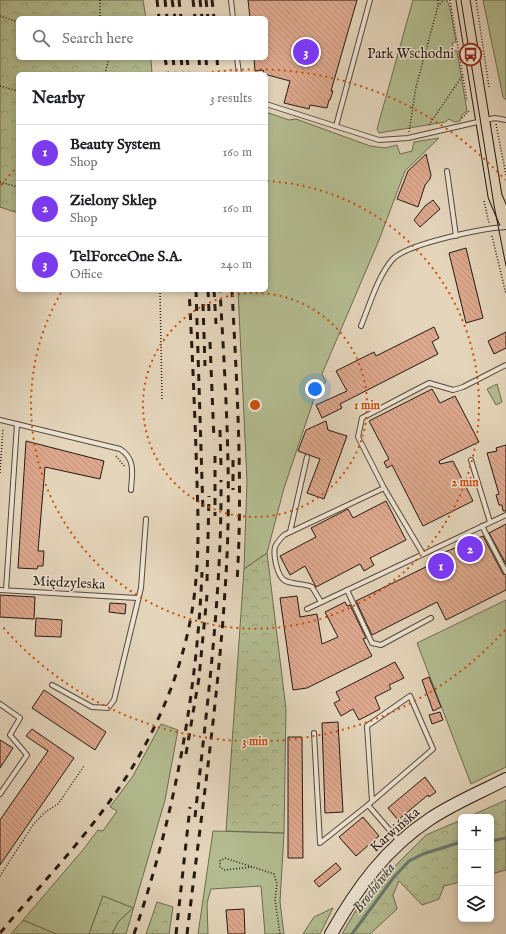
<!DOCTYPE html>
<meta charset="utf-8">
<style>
:root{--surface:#fff;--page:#f2f2f2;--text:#202124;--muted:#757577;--line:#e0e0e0;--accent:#7c3aed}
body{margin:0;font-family:"IM FELL English",serif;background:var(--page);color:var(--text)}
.controls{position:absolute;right:12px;bottom:12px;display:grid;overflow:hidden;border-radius:6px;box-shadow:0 2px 6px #0003}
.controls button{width:36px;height:36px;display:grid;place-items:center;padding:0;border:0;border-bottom:1px solid var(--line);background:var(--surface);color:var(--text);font:20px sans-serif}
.you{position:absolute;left:315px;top:389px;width:14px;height:14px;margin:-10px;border:3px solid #fff;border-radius:50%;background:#1a73e8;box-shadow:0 0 0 6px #1a73e833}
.badge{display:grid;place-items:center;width:26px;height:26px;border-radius:50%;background:var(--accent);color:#fff;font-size:13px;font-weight:700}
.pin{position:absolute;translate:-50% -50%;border:2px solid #fff;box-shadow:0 1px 4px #0006}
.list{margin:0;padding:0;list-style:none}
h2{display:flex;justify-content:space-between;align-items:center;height:52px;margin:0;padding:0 16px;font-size:17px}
h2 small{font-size:13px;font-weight:400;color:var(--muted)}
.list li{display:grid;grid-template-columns:26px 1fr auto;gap:12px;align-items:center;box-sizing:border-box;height:56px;padding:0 16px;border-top:1px solid var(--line)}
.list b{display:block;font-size:15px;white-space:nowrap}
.list p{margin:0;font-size:13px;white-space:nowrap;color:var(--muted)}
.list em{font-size:13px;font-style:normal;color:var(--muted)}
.icon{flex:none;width:22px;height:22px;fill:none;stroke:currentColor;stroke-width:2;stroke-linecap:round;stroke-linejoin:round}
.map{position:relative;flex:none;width:506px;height:934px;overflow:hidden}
.search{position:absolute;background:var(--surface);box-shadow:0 2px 6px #0003;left:16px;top:16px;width:252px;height:44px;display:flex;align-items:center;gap:10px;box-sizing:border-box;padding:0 14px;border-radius:6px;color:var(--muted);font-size:15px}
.panel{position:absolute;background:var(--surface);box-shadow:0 2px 6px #0003;left:16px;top:72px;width:252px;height:220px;border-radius:6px}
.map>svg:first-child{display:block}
</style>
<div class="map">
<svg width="506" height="934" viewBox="0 0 506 934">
<defs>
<pattern id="forest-crowns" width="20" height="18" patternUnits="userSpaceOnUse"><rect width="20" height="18" fill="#b3bd91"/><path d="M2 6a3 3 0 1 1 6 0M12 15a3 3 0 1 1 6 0" fill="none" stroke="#9aa27c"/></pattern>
<pattern id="building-back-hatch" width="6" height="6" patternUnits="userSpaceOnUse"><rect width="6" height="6" fill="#dea88e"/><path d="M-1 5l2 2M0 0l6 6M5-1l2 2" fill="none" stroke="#be9079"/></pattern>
</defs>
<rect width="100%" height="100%" fill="#e4d5bb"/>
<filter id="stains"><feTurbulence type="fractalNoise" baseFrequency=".005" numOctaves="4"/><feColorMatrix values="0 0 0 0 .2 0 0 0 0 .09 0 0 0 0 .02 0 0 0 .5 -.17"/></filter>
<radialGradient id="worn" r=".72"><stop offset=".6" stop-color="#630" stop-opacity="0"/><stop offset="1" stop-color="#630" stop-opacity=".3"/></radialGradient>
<g fill="#b3bd91" stroke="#6c6c52">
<path d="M413,0H447L450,8L456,42L452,43L454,51H457L467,111L462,115L460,121L454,122L449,119L445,122L379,133L377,129Z"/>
<path d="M483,0H506V100L503,97Z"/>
<path d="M266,112L289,120L296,119L370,146L385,148L397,145L400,154L412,151L414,142L439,138L405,171L379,240L322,374L326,382L317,390L284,488L267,553L244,569L247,481L238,290H266Z"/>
<path d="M497,384L502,402L496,405L487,389Z"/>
<path d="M506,600V767L471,784L417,643Z"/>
<path d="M161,724L178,730L165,800L126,934H112L118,922L133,908L103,896L89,934H56L23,920L82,851L98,830L103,831L117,811L110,807L133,776Z"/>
<path d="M213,831L284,833L280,902L284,934H265L261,886L211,889L207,903L208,934H198Z"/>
</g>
<g fill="url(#forest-crowns)" stroke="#6c6c52">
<path d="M0,0H143L146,18H18V58H151L152,74H18V213L0,207Z"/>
<path d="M267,553L286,709L284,833L226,831L244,569Z"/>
<path d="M506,800V870L491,874V817H468Z"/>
<path d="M461,820V882L444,886L439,899L422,905L399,881L393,895L397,909L370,934H342L359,905L369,898L398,863L426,835Z"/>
<path d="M103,896L133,908L118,922L112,934H89Z"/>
<path d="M157,902L173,907L169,934H146Z"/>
<path d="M333,908L320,934H303L314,917Z"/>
<path d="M23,920L56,934H11Z"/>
</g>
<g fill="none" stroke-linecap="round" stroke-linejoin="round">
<g stroke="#697971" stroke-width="3">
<path d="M491,841L506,838"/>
<path d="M352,934L394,877L409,861L423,854L461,842"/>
</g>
</g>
<g fill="url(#building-back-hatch)" stroke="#261a12">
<path d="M248,0H357L331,91H333L330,100H329L327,108L310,105L309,109L284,103L290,81L264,74L263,70L255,71L254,58H266V18H250Z"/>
<path d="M426,154L431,175L430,179L425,185L418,207L397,199L408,171Z"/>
<path d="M433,200L440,209L420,227L414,220L425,206Z"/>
<path d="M466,248L483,318L466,323L449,253Z"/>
<path d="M434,327L439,338L432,342L438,354L340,404L342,408L322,418L316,405L347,391L336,371L374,352L376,356Z"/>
<path d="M506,332V348L494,354L488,341Z"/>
<path d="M432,389L440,403L455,396L479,442L439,461L440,464L453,461L473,501L423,526L392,465L387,468L384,462L389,459L369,421Z"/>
<path d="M326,421L328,430L347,436L324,499L307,493L320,459L298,451L306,430Z"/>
<path d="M26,441L104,461L100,479L45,467L38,551H44L43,566H38L37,569L18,568Z"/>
<path d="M506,445V511H503L502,505H499L496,495L499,494L487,453L497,451L496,448Z"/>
<path d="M386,501L406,540L370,558L374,565L364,571L360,564L316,587L305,566L290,575L280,556L316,537L311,528L348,509L353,518Z"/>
<path d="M506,524V564L489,533Z"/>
<path d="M483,536L503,574L506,575V590L446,620L437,602L372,635L356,601L440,560L438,555Z"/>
<path d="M0,595L35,597L34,619L0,617Z"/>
<path d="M297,596L300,617L317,614L322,644L338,637L325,612L345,602L347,606L350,605L366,638L363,639L372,656L307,688L293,690L280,598Z"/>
<path d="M110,603L126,604L125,614L109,612Z"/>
<path d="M36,618L62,620L61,637L35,636Z"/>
<path d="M395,662L404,678L389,685L391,689L375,697L380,709L359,720L353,709L341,716L334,703L340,700L336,692Z"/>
<path d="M429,677L441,707L433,711L422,680Z"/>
<path d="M44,690L106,732L95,750L32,708Z"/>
<path d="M440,712L443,720L432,724L429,715Z"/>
<path d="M338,722L343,812L325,813L322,723Z"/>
<path d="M32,729L74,758L0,865V820L48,751L26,736Z"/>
<path d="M288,737H302L303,858H288Z"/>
<path d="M0,740L13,748L0,768Z"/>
<path d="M425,777L436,792L429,797L428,795L398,820L388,808Z"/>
<path d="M363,817L379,836L356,856L339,837Z"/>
<path d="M336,863L341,869L319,887L314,881Z"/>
<path d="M244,909L245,934H228L226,910Z"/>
</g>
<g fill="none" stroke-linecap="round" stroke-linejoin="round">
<defs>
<g id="lane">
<path d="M231,0L233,18"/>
<path d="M237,58L239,74"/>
<path d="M266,104L379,140L408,138L495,118L506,120"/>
<path d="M336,126L370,0"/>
<path d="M447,171L456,236"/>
<path d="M361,326C370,304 377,278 392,260C405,244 484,228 506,227"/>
<path d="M0,420L120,449C136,459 132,474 131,490"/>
<path d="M471,460L490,522"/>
<path d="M482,526L506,572"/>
<path d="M290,532L307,457"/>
<path d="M423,554L384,488L358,437L362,418L429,383L453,390L463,387L506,365"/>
<path d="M0,590L137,598"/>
<path d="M6,590L17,424"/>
<path d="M347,590L372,643L381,645L431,618"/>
<path d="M321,602L312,587C304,583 291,585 284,580C277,575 273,555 275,547C277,542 280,539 284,535L384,488"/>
<path d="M307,609L506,515"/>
<path d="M52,685L92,707L108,708L114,700L141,588L146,519"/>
<path d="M0,704L20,718L10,735L27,755L0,794"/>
<path d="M314,733L320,843L368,805"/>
<path d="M372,801L367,726L410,696L433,749L368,805L399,841"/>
</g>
<path id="secondary" d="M331,934C357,888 386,848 430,819C454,803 481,792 506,779"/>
<path id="primary" d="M463,0L495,196L506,222"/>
</defs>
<use href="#lane" stroke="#56493c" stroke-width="6"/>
<use href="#secondary" stroke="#261a12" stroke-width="14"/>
<use href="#primary" stroke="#261a12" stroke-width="15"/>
<g stroke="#261a12" stroke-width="1.5" stroke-dasharray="1 2" stroke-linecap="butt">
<path d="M100,0V18"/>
<path d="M438,0V6"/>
<path d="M450,0L467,101"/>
<path d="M476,0L489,87"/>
<path d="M0,16L18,22"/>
<path d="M105,74L109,58"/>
<path d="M0,86L18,91"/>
<path d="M462,118L469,111"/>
<path d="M496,124L506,175"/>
<path d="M429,125L463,75"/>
<path d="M409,132L416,87L438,6L444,0"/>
<path d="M0,182L18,187"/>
<path d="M484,201L489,223"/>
<path d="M492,236L506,294"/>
<path d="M160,290L162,399"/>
<path d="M116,456L125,467"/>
<path d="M0,473L3,428"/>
<path d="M252,867L224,870L220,867V861L225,858L274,874L277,884L275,900L280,934"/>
<path d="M0,876L33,825L44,813L58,804L84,766"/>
</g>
<use href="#lane" stroke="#ede4d3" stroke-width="4"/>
<use href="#secondary" stroke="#ede4d3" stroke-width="12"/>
<use href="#primary" stroke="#e4d5bb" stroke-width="13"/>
<path stroke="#261a12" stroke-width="1" d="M461,0L494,205L506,266"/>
<g stroke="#261a12" stroke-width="3" stroke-dasharray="7 7" stroke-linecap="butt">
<path d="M157,0L159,18"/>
<path d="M165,0L167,18"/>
<path d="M172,0L175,18"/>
<path d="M179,0L181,18"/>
<path d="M193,0L195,18"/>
<path d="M200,0L202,18"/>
<path d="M206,0L208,18"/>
<path d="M212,0L214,18"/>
<path d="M165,58L168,74"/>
<path d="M173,58L175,74"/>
<path d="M181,58L183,74"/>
<path d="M187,58L189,74"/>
<path d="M199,58L200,74"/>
<path d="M206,58L207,74"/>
<path d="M217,58L218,74"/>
<path d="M196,290L203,512"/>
<path d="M208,290L209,312"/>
<path d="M214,290L216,324"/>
<path d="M232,290C237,387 243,485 237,582"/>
<path d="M203,304L205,366"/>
<path d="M210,342L214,440"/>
<path d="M220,430L221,466"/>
<path d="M215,456V516"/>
<path d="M233,460V490"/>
<path d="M207,581L209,496"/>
<path d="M186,754L199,678L207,595"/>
<path d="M195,817C207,705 222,593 221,480"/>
<path d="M0,933C48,876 102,821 139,756C170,702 191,641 196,579C200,536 197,492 196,449C194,396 192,343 189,290"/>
<path d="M134,934C174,818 197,694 202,572"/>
<path d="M176,934L190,807"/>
<path d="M187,934C202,808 221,682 227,556C231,468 225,378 220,290"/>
</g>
</g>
<g fill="none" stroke="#cb500d" stroke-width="2" stroke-dasharray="2 4">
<circle cx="255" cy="405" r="112"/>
<path d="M267 181A224 224 0 1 1 62 291"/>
<path d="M505 630A336 336 0 0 1 1 625M1 185A336 336 0 0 1 17 167M200 74A336 336 0 0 1 505 180"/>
</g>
<defs>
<symbol id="bus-ring" viewBox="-11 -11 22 22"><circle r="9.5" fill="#ede4d3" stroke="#8f2418" stroke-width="1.5"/><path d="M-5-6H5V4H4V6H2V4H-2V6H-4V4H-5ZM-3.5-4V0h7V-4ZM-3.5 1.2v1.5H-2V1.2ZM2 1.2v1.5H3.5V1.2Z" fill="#8f2418"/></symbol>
</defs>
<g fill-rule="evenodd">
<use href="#bus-ring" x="458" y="42" width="25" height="25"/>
</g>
<g text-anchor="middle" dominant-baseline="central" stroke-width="3" stroke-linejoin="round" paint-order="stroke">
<g font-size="14" fill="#261a12" stroke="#ede4d3" text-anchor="end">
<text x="454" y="54">Park Wschodni</text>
</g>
<g font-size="14" fill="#261a12" stroke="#ede4d3">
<text transform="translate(69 583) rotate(3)">Międzyleska</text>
<text transform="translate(395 830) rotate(-41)">Karwińska</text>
</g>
<g font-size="15" font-style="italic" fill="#474942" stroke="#ede4d3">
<text transform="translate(374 888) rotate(-52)">Brochówka</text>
</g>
</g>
<circle cx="255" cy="405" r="6" fill="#cb500d" stroke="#ede4d3" stroke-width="2"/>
<g font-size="12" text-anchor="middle" font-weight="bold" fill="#cb500d" stroke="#ede4d3" stroke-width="3" stroke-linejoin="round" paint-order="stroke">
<text x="367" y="409">1 min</text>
<text x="465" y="486">2 min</text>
<text x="255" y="745">3 min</text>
</g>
<rect width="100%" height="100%" filter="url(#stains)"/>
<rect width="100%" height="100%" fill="url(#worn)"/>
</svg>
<div class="controls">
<button>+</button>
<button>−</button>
<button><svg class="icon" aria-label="layers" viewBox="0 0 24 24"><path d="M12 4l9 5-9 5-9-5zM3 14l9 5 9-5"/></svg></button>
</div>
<div class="you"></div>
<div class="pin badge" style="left:441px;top:566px">1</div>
<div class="pin badge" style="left:470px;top:549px">2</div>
<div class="pin badge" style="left:306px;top:52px">3</div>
<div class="search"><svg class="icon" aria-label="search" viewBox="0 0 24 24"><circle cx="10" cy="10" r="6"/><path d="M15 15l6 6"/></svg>Search here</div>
<section class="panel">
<h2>Nearby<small>3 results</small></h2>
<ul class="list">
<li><span class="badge">1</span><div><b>Beauty System</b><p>Shop</p></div><em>160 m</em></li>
<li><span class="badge">2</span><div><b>Zielony Sklep</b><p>Shop</p></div><em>160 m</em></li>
<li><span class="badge">3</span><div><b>TelForceOne S.A.</b><p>Office</p></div><em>240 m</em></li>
</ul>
</section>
</div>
